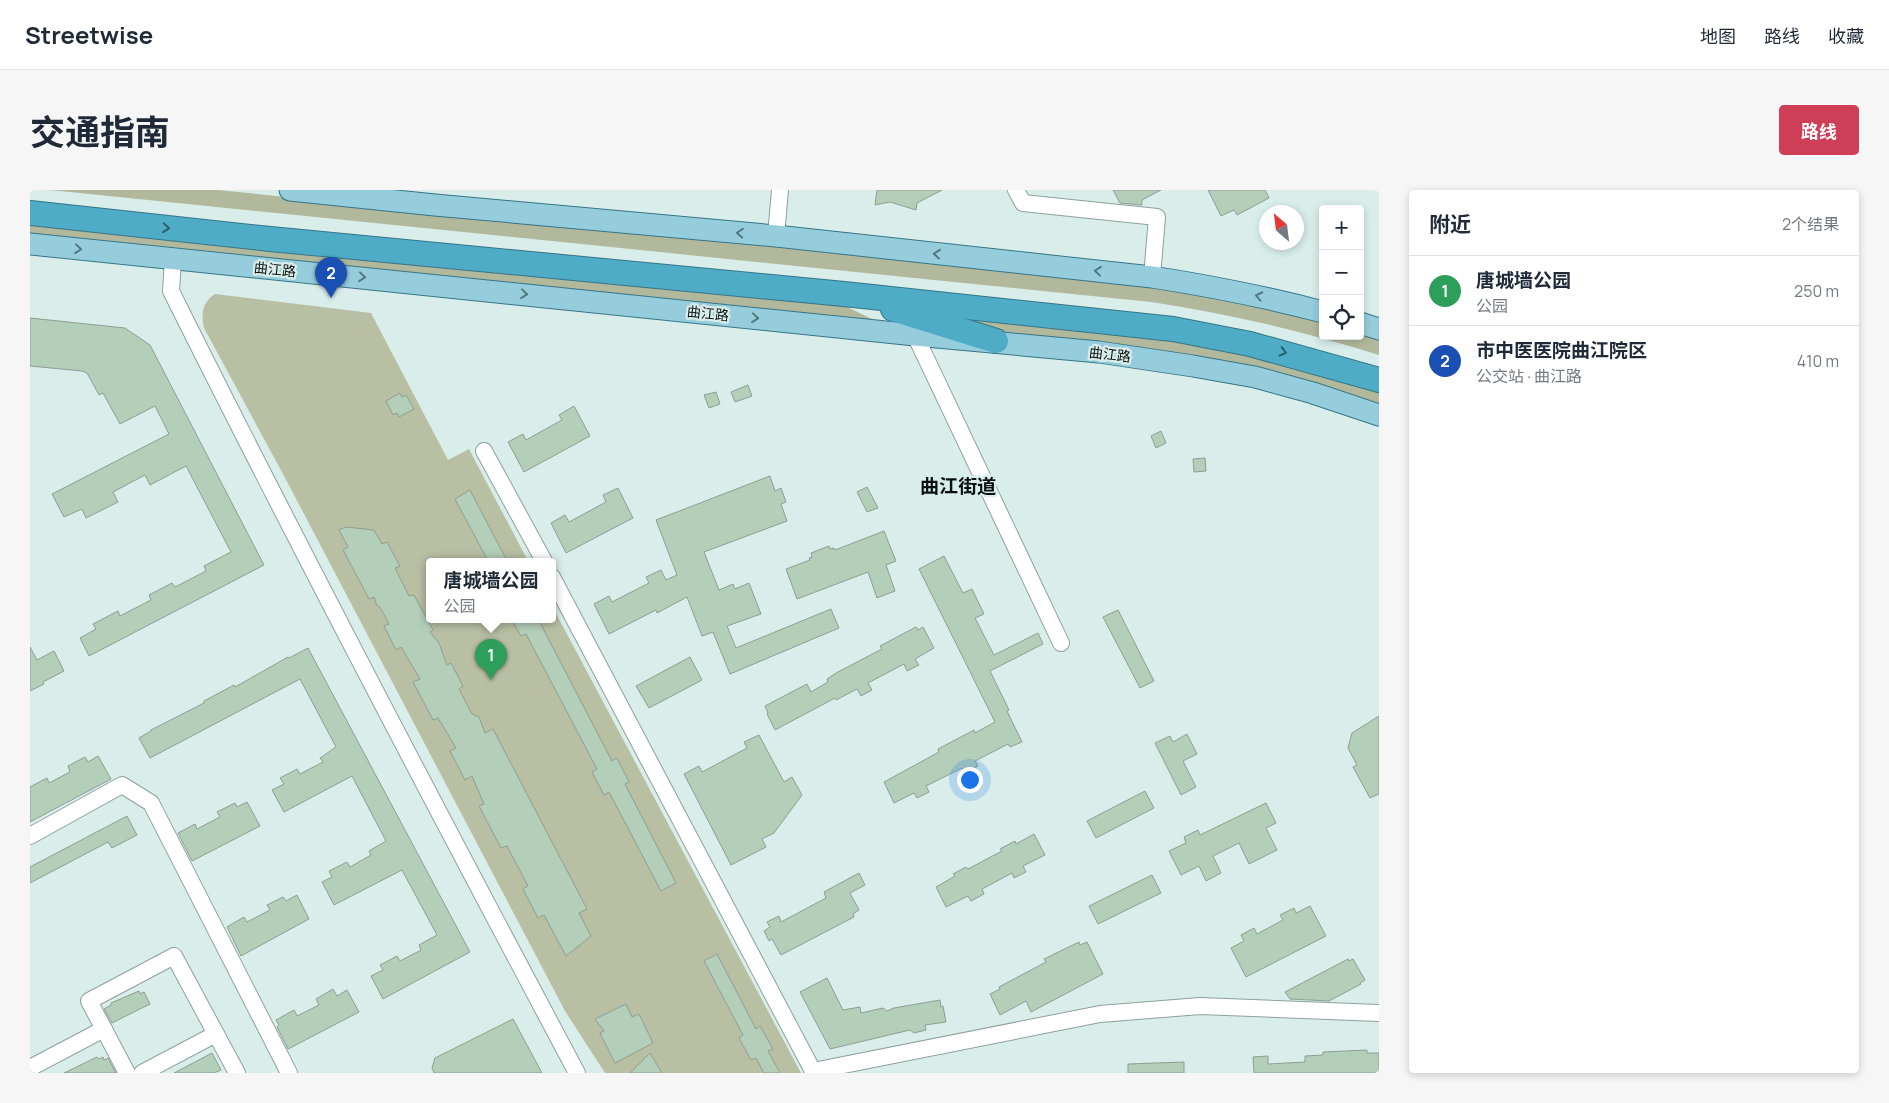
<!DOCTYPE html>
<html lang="zh">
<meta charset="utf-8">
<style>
:root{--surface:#fff;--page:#f6f6f7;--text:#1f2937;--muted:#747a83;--line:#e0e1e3;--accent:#ce3e57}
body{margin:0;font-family:Manrope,"Noto Sans SC",sans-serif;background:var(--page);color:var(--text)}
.controls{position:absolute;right:15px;top:15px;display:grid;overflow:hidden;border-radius:5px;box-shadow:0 2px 8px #0003}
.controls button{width:45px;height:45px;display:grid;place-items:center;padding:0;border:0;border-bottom:1px solid var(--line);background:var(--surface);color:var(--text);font:25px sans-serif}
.compass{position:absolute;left:1229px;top:15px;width:45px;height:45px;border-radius:50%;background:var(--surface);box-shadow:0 2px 8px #0003;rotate:332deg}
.you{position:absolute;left:939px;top:589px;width:18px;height:18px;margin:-12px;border:4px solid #fff;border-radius:50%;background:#1a73e8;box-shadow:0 0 0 8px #1a73e833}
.badge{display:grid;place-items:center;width:32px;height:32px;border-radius:50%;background:var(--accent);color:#fff;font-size:16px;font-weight:700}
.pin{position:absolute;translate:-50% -41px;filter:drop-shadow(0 1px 2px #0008)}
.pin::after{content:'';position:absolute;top:26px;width:18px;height:15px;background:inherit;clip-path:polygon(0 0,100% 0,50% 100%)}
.popup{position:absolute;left:396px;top:368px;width:130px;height:65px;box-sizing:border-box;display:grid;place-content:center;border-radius:5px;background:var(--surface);filter:drop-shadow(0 1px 4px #0005);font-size:16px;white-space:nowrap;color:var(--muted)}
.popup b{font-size:19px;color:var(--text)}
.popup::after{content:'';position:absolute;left:50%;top:100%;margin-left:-10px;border:10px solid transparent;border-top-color:var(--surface)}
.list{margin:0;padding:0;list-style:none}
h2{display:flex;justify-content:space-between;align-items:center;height:65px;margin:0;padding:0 20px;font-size:21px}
h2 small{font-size:16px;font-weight:400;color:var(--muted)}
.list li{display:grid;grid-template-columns:32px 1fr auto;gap:15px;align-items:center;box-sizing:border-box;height:70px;padding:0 20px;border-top:1px solid var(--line)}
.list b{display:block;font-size:19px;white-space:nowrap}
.list p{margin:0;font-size:16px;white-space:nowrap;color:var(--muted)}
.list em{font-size:16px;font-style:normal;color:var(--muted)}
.icon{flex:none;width:28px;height:28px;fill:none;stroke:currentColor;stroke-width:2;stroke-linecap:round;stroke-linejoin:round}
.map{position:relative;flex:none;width:1349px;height:883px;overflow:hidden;border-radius:5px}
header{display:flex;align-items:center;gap:30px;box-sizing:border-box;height:70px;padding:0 25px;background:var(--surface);border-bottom:1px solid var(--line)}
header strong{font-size:24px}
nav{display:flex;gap:28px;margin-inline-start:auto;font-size:18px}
.intro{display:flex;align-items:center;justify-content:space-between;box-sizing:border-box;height:120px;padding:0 30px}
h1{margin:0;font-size:35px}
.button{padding:12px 22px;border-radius:5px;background:var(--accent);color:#fff;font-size:18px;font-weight:700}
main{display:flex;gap:30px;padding:0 30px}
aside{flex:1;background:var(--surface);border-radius:5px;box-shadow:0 2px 8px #0003}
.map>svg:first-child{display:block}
</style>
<header>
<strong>Streetwise</strong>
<nav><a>地图</a><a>路线</a><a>收藏</a></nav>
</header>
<div class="intro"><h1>交通指南</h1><a class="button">路线</a></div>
<main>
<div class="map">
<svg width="1349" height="883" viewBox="0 0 1349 883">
<rect width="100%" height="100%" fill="#d9eeeb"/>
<path fill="#b9bfa3" d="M185,104L341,123L418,270L439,259L498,371H400V429H522V416L771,883H575L535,821L253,284L174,138C171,124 172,112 185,104Z"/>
<g fill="#b2b89b">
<path d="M20,0H188L1123,95L1293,131V146H1330V143L1349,149V165C1274,141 1199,124 1121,112Z"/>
<path d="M0,31L807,112L846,131L0,43Z"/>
<path d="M900,120L1192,154L1349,199V216L966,144Z"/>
</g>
<g fill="#b3ceb9" stroke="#8f9d92">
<path d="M847,0H912L887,13L886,20L860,12L845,15Z"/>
<path d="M1083,0H1131L1112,10V15L1090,13Z"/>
<path d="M1178,0H1235L1239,8L1207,25L1204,20L1191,26Z"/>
<path d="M0,128L95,138L120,155L234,375L59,466L50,448L66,439L63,434L88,421L90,426L121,410L119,405L142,393L145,397L176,381L174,376L201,362L156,276L120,295L115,285L83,302L88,312L56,328L52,319L34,327L22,304L139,244L125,216L90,234L73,203L69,205L57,183L52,181L0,176Z"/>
<path d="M718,195L722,206L705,212L701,202Z"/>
<path d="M686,202L690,214L679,218L674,205Z"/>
<path d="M370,203L372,207L376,205L384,219L369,227L367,223L363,225L356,211Z"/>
<path d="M544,216L560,246L494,282L478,252L493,244L496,250L512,241L532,230L529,225Z"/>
<path d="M1131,241L1136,253L1126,258L1121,246Z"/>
<path d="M1175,268L1176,281L1164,282L1163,269Z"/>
<path d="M740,286L745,301L751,298L756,312L751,314L757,331L674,362L689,400L703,394L705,399L719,393L731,424L697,436L706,458L801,419L809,438L700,484L683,442L672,446L657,407L627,423L626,420L579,444L564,414L579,406L582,412L619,393L616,387L631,380L636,390L647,385L626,330Z"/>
<path d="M837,297L848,318L837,322L827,302Z"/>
<path d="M588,298L603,328L536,363L521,333L535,325L539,332L576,312L573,305Z"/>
<path d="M440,300L477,371H458L425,309Z"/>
<path d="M316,337L344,340L352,354L357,352L370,376L365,378L379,406L384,405L403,440L400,442L409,453L417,475L421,473L433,496L429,499L442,524L449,527L455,543L463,539L557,719L549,723L561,746L536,766L514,725L508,728L493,699L498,696L477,656L471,658L449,616L454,614L442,586L435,590L420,561L426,558L408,528L403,530L383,492L390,489L371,457L366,460L354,436L359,434L350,417L347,416L344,407L339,409L313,360L318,357L309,340Z"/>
<path d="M854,341L866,371L856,375L865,401L847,408L838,382L767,409L756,379L780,370L779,368L782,367L781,363L799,356L800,359L804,358L805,360Z"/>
<path d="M914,366L933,403L942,399L954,424L945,428L964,465L1008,443L1013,454L960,481L979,520L977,521L992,552L980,557L978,554L945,571L948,576L934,583L932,578L896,596L899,602L887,608L884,603L864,613L854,592L909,562L908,559L944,540L945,543L965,532L889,379Z"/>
<path d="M1088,420L1124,491L1110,498L1073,427Z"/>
<path d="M481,429H508L582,571L587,568L599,592L595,594L646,693L631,701L579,602L574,605L562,582L567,579L496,444L491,446Z"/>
<path d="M886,437L888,440L893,437L904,458L885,469L889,475L877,481L874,474L838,493L842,500L831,506L827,499L806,510L805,508L745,540L737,524L738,523L735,516L777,494L781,502L798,492L797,489L806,483L852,459L850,456Z"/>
<path d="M0,457L7,470L24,461L34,481L13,492L14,494L0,501Z"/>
<path d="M278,458L440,762L353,809L341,786L353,780L350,775L367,766L370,771L391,760L389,755L407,745L372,680L304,715L292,692L302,687L299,681L317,672L320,677L341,665L339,661L356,651L322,586L254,622L242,600L254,594L250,588L267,579L270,584L293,572L290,568L306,557L270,489L120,568L109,548L121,541V540L174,513V511L204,495L205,497L258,467L259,468Z"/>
<path d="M660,467L672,490L619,518L606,496Z"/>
<path d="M1349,526V604L1340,608L1323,577L1327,575L1318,558L1322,543Z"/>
<path d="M1157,544L1167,564L1153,571L1166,597L1151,605L1125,553L1140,546L1143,552Z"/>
<path d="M729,545L754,592L762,587L772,605L744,643L732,649L736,657L701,675L654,584L669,576L672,582L717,558L714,552Z"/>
<path d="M68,566L81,589L0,632V597L17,588L19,593L40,582L38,576L55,567L58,572Z"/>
<path d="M1115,601L1124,618L1066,648L1057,631Z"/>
<path d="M217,612L230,636L162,671L148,643L165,634L167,639L190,627L187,622L205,613L207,617Z"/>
<path d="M1236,613L1246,633L1236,638L1247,660L1219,674L1209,653L1183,666L1191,683L1176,691L1169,676L1151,685L1139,661L1156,653L1154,647L1168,640L1170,645Z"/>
<path d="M97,626L107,645L82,658L78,652L0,693V677Z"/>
<path d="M1004,644L1015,665L993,676L996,682L984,688L982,683L952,699L954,704L941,711L938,706L916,717L906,697L925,686L923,684L936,677L938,679L972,661L970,659L985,651L986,654Z"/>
<path d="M829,683L835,695L820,703L829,720L823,724L824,727L751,765L742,749L739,751L734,741L740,737L737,732L749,726L751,732L796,708L794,702Z"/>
<path d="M1122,685L1131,703L1068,734L1059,716Z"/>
<path d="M267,705L279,729L211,766L197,737L214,727L217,732L240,720L237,715L253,707L256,711Z"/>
<path d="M1280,716L1296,746L1216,787L1201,758L1214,751L1211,745L1224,738L1227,744L1253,730L1250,725L1264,718L1266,723Z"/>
<path d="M1049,752L1050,755L1057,752L1073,784L1001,822L996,811L970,825L960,804L970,799L969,797L1016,772L1014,769Z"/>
<path d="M687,764L726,839L730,836L743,859L738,861L750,883H734L726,868L721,870L709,848L713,845L674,771Z"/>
<path d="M1318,769L1319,771L1323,769L1335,790L1330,793L1331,794L1299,811L1260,809L1255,802Z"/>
<path d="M797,788L813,820L830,817L831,823L853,818L857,821L864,818L910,810L911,817L913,816L916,832L895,835L896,840L884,843L880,840L800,859L770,802Z"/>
<path d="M303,799L307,806L317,800L329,822L258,859L247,837L249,835L246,830L264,820L267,826L289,815L286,809Z"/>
<path d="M109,801L110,804L114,802L120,814L82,833L74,819L81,815V813Z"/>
<path d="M596,814L602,827L609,824L623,853L585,873L570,843L574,841L565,829Z"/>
<path d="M483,829L512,883H404L402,878L405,868Z"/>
<path d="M1337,860V863H1349V883H1224L1223,867L1238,866V874L1275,872V866L1293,865V862Z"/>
<path d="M182,863L191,880L184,883H144Z"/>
<path d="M620,863L632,883H600Z"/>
<path d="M67,867L69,869L73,867L74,870L78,868L86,883H34Z"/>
<path d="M1154,872V883H1098V874Z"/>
</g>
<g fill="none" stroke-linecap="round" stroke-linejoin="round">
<defs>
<g id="minor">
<path d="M986,0L993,13L1127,27L1122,87"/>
<path d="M746,46L750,0"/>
<path d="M143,69L141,101C272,364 409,624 547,883"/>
<path d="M885,145L1031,453"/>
<path d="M454,261L514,371"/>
<path d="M522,387L784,883"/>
<path d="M0,646L92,595L121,613L259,883"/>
<path d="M0,878L74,839"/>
<path d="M783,881L1070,824L1170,816L1349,823"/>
<path d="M97,883L59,811L144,766L207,883"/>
<path d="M112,883L186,844"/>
</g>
<g id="major">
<path d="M260,0L405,15L746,46L1122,87C1180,96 1236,107 1293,122"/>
<path d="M0,54L885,145L1069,162L1163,176L1225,187L1283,203L1349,225"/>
<path d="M1330,133L1349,139"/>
</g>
<g id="highway">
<path d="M0,23L240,49L814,104L1143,139L1220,154L1349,190"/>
<path d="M863,119L966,151"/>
</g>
</defs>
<use href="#minor" stroke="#8da09d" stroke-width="18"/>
<use href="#major" stroke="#367587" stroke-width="23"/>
<use href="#highway" stroke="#367587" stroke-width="26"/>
<use href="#minor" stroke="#fff" stroke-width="16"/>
<use href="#major" stroke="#95cddd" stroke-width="21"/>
<use href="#highway" stroke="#4eacc7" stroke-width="24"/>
</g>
<defs><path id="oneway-chevron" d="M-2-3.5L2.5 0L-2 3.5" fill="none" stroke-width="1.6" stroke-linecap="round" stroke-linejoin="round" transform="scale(1.25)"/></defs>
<g stroke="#2c5e6b">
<use href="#oneway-chevron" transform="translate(136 38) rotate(6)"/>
<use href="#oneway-chevron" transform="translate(1253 162) rotate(15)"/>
</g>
<g stroke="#567880">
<use href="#oneway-chevron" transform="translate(710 43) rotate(-175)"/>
<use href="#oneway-chevron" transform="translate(48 59) rotate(6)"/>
<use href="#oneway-chevron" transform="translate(907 64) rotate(-174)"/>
<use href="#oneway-chevron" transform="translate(1068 81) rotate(-174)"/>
<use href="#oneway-chevron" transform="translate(332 87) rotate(6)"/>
<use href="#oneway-chevron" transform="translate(494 104) rotate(6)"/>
<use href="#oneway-chevron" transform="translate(1229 106) rotate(-168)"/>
<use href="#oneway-chevron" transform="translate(725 128) rotate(6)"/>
</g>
<g text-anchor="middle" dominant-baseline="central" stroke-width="4.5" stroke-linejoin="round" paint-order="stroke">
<g font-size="14" fill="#09100f" stroke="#d9eeeb">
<text transform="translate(245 79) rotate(6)">曲江路</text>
<text transform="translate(678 123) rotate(6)">曲江路</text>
<text transform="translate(1080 164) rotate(7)">曲江路</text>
</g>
<g font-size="19" font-weight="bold" fill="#09100f" stroke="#d9eeeb">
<text x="928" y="296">曲江街道</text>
</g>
</g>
</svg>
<div class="controls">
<button>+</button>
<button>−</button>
<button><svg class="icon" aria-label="locate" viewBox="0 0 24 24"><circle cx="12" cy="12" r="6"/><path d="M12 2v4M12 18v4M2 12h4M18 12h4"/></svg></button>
</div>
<svg class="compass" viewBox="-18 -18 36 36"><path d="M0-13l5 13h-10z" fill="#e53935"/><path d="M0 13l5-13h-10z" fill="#747a83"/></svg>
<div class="you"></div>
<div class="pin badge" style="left:461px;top:490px;background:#2e9e5b">1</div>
<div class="popup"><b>唐城墙公园</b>公园</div>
<div class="pin badge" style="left:301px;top:108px;background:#1a4fb4">2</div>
</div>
<aside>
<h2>附近<small>2个结果</small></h2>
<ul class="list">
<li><span class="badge" style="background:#2e9e5b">1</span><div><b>唐城墙公园</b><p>公园</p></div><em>250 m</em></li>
<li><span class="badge" style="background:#1a4fb4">2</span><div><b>市中医医院曲江院区</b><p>公交站 · 曲江路</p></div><em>410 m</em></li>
</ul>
</aside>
</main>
